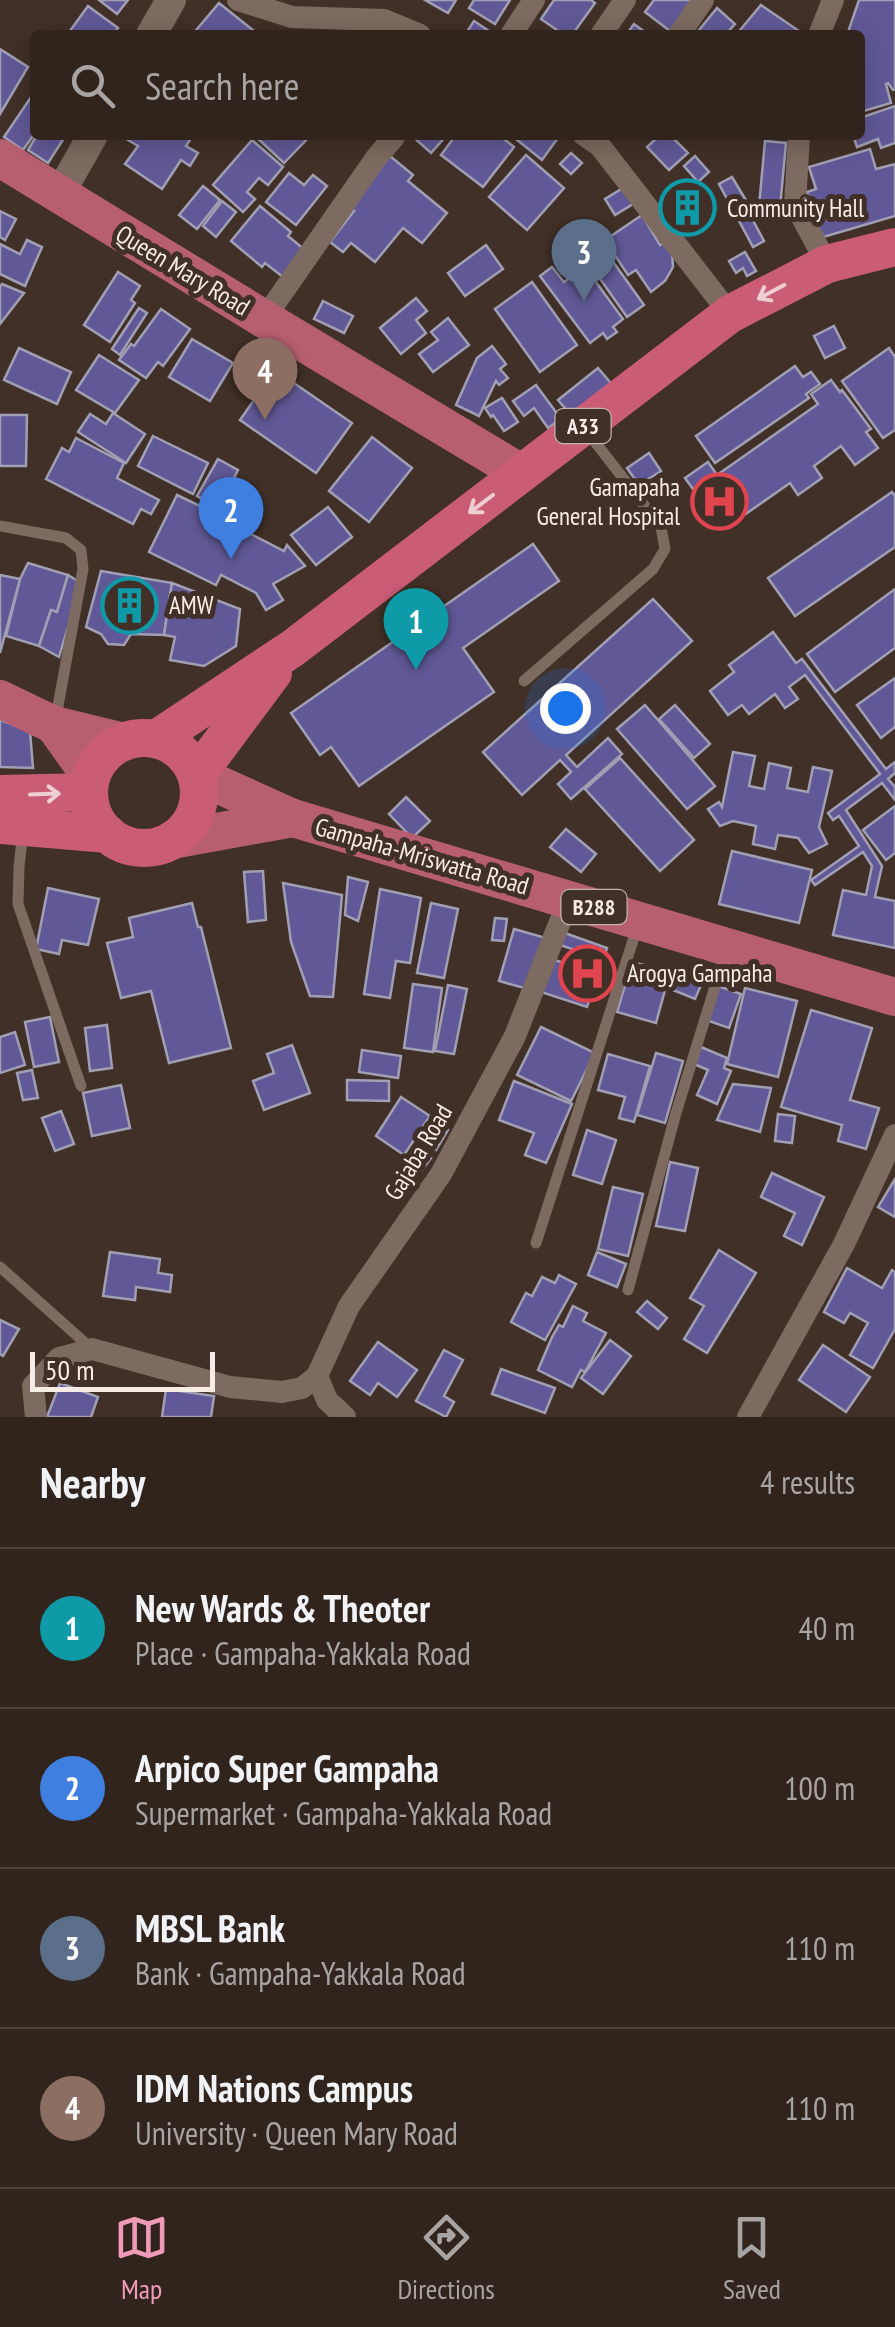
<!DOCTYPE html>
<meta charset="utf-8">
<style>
:root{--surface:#31241d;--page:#3d302a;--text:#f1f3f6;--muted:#a8a4a4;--line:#4c413b;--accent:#ef9ab8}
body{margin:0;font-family:"PT Sans Narrow",sans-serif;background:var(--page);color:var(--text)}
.scale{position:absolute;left:30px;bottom:25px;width:185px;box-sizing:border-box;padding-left:10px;border:5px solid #f7ece6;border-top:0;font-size:28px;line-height:35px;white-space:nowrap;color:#f7ece6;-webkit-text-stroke:8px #413027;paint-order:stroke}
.you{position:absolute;left:565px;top:708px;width:35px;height:35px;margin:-25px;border:8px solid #fff;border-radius:50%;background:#1a73e8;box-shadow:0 0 0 15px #1a73e833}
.badge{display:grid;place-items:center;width:65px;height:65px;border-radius:50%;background:var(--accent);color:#fff;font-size:32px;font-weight:700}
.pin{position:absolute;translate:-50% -82px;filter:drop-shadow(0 2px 5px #0008)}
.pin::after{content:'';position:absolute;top:52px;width:35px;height:30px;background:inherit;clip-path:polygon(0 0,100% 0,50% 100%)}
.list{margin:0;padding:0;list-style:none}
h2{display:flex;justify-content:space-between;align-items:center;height:130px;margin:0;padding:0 40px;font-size:42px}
h2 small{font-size:32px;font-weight:400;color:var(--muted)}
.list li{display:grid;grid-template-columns:65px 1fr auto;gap:30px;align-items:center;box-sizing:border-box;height:160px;padding:0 40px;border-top:2px solid var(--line)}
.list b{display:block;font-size:38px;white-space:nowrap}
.list p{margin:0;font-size:32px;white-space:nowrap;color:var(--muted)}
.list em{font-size:32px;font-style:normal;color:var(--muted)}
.icon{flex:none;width:55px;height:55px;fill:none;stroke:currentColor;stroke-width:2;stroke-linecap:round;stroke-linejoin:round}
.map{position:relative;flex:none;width:895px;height:1417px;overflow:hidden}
.search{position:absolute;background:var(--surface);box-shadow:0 5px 25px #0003;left:30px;right:30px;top:30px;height:110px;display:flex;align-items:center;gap:25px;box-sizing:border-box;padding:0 35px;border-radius:10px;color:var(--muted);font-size:38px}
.sheet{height:770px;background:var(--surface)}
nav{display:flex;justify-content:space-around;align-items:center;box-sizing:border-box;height:140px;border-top:2px solid var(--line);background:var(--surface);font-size:28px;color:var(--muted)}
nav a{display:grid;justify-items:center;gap:5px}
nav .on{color:var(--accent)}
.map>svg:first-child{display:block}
</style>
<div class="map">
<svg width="895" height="1417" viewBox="0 0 895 1417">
<rect width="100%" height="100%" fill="#413027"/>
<g fill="#615997" stroke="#a09fb3" stroke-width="2.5">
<path d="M99,0H128L117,14Z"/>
<path d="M425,0H456L448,13Z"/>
<path d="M474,0H510L495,24L469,8Z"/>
<path d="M554,0H591L595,3L572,35H564L541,19Z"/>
<path d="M654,0H693L670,31L645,12Z"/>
<path d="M859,0H895V89L893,90L888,83L886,84L891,103L860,112V35H847Z"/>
<path d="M219,3L259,35H192Z"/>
<path d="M761,5L802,33L803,35H736Z"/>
<path d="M88,6L118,28L112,35H67Z"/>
<path d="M717,8L735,24L725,35H695Z"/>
<path d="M474,21L492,33L491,35H465Z"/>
<path d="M634,24L649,35H626Z"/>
<path d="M0,49L28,67L0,114Z"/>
<path d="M31,97L35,99V133L23,150L4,137Z"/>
<path d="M895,106V143L881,148L878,139L857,147L853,135H860V118Z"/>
<path d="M37,135H66L48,163L28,150Z"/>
<path d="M127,135H193L186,146L198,153L190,166L181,160L162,189L125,164L138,146L125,138Z"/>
<path d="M254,135H311L284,163Z"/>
<path d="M411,135H447L431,153Z"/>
<path d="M456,135H499L514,147L483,187L441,155Z"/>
<path d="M511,135H560L542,160Z"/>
<path d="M660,135H670L688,153L669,170L647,147Z"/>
<path d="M252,140L283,167L268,185L259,178L247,192L255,199L243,212L213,185Z"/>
<path d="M765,141L786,143L780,208L759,206Z"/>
<path d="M870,149L876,169L895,164V216L820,238L807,192L816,189L809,167Z"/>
<path d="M571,153L582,163L571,174L560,164Z"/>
<path d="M526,155L564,188L527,230L489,197Z"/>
<path d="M390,156L413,175L408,181L447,213L422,243L403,228L375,262L351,243L343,252L330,242L354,211L348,207Z"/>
<path d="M695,156L709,172L698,182L684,166Z"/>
<path d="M289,173L304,185L313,175L327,186L296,225L266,202Z"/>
<path d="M732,177L747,202L733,210L719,184Z"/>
<path d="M683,184L708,221L693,231L668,195Z"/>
<path d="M203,186L220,200L197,229L179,215Z"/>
<path d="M623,188L633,204L615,215L605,199Z"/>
<path d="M222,201L236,212L216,237L203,226Z"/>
<path d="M260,206L291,232L288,236L305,250L283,277L265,263L262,267L231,241Z"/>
<path d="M0,211L16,219L5,240L0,237Z"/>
<path d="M749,213L764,241L753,247L738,219Z"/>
<path d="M642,215L660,245L665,242L672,250L673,267L665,281L651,292L636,270L628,275L605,240Z"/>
<path d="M596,238L644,305L627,317L579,249Z"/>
<path d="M27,240L42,247L25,286L0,274V244L20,254Z"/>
<path d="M486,245L503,269L465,296L448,273Z"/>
<path d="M574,252L623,319L613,327L617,332L607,339L603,333L590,343L540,276L552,267L564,282L571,277L559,262Z"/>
<path d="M745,252L756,271L747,276L743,268L736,273L729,261Z"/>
<path d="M118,272L140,286L131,300L135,303L110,342L84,325Z"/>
<path d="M532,282L577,345L540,372L495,309Z"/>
<path d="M2,284L24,293L0,324V287Z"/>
<path d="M416,298L427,311L416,320L426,333L401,354L380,328Z"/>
<path d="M323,301L353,316L344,333L314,319Z"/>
<path d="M139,308L147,313L120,355L112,349Z"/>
<path d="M161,309L190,329L163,366L158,362L146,378L119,360L131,344L134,346Z"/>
<path d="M448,318L469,345L433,372L419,354L438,340L431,332Z"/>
<path d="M834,326L845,348L825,358L814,336Z"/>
<path d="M192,339L233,363L210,401L169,377Z"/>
<path d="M492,346L506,364L500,369L508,378L499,385L496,381L479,416L456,405L477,358Z"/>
<path d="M19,348L71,372L57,404L4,380Z"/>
<path d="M889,348L895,357V430L883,438L842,381Z"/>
<path d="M99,355L139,380L115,413L76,390Z"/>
<path d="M795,366L803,377L811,372L820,384L806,394L809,398L715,463L696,436Z"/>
<path d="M598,368L615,388L575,420L558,400Z"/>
<path d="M275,370L352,423L316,473L240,420Z"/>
<path d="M831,380L840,392L842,390L871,429L866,432L878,448L855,465L841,446L814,466L822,478L798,495L790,483L740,518L738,514L720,526L685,478L708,462L717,475L818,404L811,394Z"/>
<path d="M536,385L561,419L548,428L534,408L524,416L513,401Z"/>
<path d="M502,398L518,422L504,431L493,415L491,417L485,408Z"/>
<path d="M113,413L145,434L126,463L78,432L90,414L106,424Z"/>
<path d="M0,415H27L26,466H0Z"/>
<path d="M153,436L208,463L193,494L138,466Z"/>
<path d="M372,437L412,468L369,522L329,491Z"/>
<path d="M76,438L124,463L117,478L159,500L151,514L141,509L133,524L46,479L62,448L69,452Z"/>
<path d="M649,453L661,471L639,485L627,468Z"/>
<path d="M218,459L238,470L234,478L242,482L237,491L249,498L240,513L223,504L220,510L197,496Z"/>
<path d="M892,492L895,496V547L795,616L768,578Z"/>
<path d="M177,495L246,528L245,531L284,551L287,545L305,566L273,584L283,600L266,610L256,593L221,575L216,585L149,552Z"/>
<path d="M328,507L352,537L316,565L291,535Z"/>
<path d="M533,544L559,581L463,648L494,692L359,786L331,747L320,755L291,713Z"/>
<path d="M28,563L68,575L57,612L51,610L39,646L6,636L20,579Z"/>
<path d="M101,571L172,583L164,635L131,634L124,645L108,644L101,634L86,627Z"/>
<path d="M0,575L20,579L0,653Z"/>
<path d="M68,575L81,583L59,657L39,646L51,610L57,612Z"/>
<path d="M172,583L240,609L236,646L204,666L170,660L175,637L164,635Z"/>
<path d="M895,589V648L835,692L807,654Z"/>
<path d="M653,599L692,641L566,755L577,767L608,738L622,754L571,799L558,784L571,772L560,760L522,795L483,752Z"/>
<path d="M773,632L796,663L802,659L886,769L895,762V773L888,779L895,787V800L882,783L846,810L882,866L875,897L895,901V948L833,935L843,890L866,895L872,866L863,852L815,885L811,880L859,846L839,816L833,820L828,813L880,774L805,675L789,687L798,699L785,708L775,694L749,714L742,705L728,715L710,691L734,672L729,665Z"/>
<path d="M895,678V727L881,738L857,705Z"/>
<path d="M645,705L715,786L687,809L617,729Z"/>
<path d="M675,705L710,744L694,758L659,719Z"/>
<path d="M0,720L30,731L33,768L0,767Z"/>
<path d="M733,752L755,756L749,786L764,789L769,763L791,768L787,788L808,792L813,767L832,771L819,827L827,844L809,853L798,838L778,835L775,849L753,844L756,826L733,821L720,826L708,809L719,802L722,807Z"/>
<path d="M620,758L694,840L660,871L585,789Z"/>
<path d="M406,797L430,821L412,838L389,814Z"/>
<path d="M895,806V853L886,860L863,830Z"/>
<path d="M566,829L596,854L581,872L550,847Z"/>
<path d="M732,851L812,870L799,923L719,904Z"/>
<path d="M263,871L266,920L248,922L244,872Z"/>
<path d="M348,877L368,882L358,921L345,915Z"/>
<path d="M283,883L342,895L333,997L310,996L291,942Z"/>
<path d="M48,888L99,899L88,945L62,940L59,954L36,949Z"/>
<path d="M380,889L421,898L410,963L396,961L390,998L364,994Z"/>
<path d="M192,903L198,927H201L231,1048L169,1063L151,991L121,998L107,943L133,937L129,918Z"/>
<path d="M431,903L458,909L444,978L417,973Z"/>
<path d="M495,918L507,919L504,941L492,940Z"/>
<path d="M514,929L546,938L531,990L499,981Z"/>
<path d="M562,932L607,948L587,1007L541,992L552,959L570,965L575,950L557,944Z"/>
<path d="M632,962L670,972L656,1023L617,1012Z"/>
<path d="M683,967L705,976L695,999L673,990Z"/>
<path d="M413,984L442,988L433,1052L404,1048Z"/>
<path d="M448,985L467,989L454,1054L435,1051Z"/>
<path d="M718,986L741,994L729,1028L706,1020Z"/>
<path d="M745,988L797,1001L778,1077L727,1064Z"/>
<path d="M811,1010L872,1028L850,1100L879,1108L866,1149L838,1141L842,1125L781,1107Z"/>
<path d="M50,1017L59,1062L34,1067L25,1022Z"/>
<path d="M107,1025L112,1068L90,1071L85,1028Z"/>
<path d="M541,1027L595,1053L571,1101L517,1075Z"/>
<path d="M15,1032L25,1065L0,1073V1037Z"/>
<path d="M292,1045L310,1093L264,1110L253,1081L274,1073L267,1054Z"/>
<path d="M701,1047L727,1058L724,1068L731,1071L717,1104L697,1095L708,1070L694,1064Z"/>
<path d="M362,1050L401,1056L398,1078L359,1072Z"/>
<path d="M656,1053L683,1061L665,1123L637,1115Z"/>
<path d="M608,1054L650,1066L634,1122L619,1118L625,1097L598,1090Z"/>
<path d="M32,1070L38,1098L23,1100L17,1073Z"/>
<path d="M347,1080L389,1081V1101L347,1100Z"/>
<path d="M514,1081L572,1104L546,1163L525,1155L534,1133L499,1120Z"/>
<path d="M733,1084L771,1088L760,1132L717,1120Z"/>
<path d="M121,1085L130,1128L92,1136L83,1093Z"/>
<path d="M401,1097L430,1116L404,1155L376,1136Z"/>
<path d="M61,1111L74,1144L55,1151L42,1118Z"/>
<path d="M778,1114L795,1116L792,1143L775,1141Z"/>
<path d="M432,1120L448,1130L436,1150L420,1140Z"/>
<path d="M587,1130L616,1140L602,1184L573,1175Z"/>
<path d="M417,1149L431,1158L422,1170L409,1162Z"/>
<path d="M670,1162L698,1168L685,1231L656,1226Z"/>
<path d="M772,1173L824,1197L802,1245L784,1236L795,1213L761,1197Z"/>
<path d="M895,1179V1217L878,1207Z"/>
<path d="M613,1187L643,1194L628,1256L598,1249Z"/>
<path d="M719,1250L756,1273L707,1353L684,1339L704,1306L690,1298Z"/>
<path d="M110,1252L160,1259L158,1273L172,1275L170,1292L136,1287L135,1300L103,1296Z"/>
<path d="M597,1252L626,1264L617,1287L588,1275Z"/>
<path d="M847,1268L882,1288L892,1270L895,1272V1329L873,1368L850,1355L868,1323L850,1313L844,1323L824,1312Z"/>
<path d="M559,1275L576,1284L545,1340L511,1322L526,1293L532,1296L542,1277L555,1283Z"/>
<path d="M647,1301L667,1318L658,1329L637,1312Z"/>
<path d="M573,1306L587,1313L583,1321L606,1333L585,1372L581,1370L572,1387L538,1370L552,1337L559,1325L563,1327Z"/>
<path d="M0,1320L19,1329L3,1356L0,1354Z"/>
<path d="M610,1340L631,1356L603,1394L581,1378Z"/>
<path d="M378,1342L417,1370L397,1397L378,1383L370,1395L350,1381Z"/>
<path d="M823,1345L870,1377L846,1412L799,1380Z"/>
<path d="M444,1350L463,1360L444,1396L454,1402L446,1417L416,1401Z"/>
<path d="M501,1369L555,1388L545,1413L492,1394Z"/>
<path d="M60,1383L98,1397L91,1417H47Z"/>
<path d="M166,1389L214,1396L211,1417H162Z"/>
</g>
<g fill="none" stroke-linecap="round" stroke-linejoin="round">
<g stroke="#7d6a60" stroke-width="11">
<path d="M0,526L66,538L81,550L83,569L56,717"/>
<path d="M524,681L653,569L665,549L661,527L585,429"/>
<path d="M23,831L19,867L18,904L81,1086"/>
<path d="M536,1243L637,928"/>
<path d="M0,1267L92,1349"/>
<path d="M628,1290L676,1113L726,951"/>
</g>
<g stroke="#7d6a60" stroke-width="22">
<path d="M238,0L292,17L384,20L420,35"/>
<path d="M511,35L534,0"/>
<path d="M601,35L625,0"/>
<path d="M679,35L703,0"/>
<path d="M819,35L833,0"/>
<path d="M584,135L600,146L730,314"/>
<path d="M799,135L795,204L827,264"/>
<path d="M264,319L376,158L394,137"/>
<path d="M36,1417L33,1386L59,1358L92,1349L230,1387L282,1392L302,1388L317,1376"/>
<path d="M345,1417L327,1400L317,1376L349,1306L441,1174L515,1036L569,899"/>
<path d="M748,1417L844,1244L895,1135"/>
</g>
<g stroke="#7d6a60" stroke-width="30">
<path d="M151,35L171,0"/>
<path d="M59,195L93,135"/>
</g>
<g stroke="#b75f71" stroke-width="38">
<path d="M0,158L264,319L521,473"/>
<path d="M0,699L54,725L124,742"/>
<path d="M54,725L91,777"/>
<path d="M197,775L293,818L895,997"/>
<path d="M172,840L293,818"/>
</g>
<g stroke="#ca5c76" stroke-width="38">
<circle cx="144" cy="793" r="55"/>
<path d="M156,739L293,648L730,314L827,264L895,247"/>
<path d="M197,775L273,673"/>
<path d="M0,794L89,792"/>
<path d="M0,825L108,834"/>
</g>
</g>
<defs><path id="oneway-shaft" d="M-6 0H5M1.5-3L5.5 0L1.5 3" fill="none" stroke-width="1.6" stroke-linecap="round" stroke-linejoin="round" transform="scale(2.5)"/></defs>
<g stroke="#eecfd0">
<use href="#oneway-shaft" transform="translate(771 292) rotate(152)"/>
<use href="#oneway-shaft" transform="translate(481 504) rotate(143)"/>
<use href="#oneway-shaft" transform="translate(45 794) rotate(-2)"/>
</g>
<defs>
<symbol id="building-ring" viewBox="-11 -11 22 22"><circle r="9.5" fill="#413027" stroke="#0f9aa8" stroke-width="1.5"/><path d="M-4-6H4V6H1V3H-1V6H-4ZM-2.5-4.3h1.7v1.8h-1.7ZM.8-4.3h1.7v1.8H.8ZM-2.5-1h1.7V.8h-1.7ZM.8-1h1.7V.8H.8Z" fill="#0f9aa8"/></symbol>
<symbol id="hospital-ring" viewBox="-11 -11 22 22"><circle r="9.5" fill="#413027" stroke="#e0444e" stroke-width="1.5"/><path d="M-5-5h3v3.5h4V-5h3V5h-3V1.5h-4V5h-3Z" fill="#e0444e"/></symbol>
</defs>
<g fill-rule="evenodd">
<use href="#building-ring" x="656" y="176" width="63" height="63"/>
<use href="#hospital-ring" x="688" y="470" width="63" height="63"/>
<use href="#building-ring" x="98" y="574" width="63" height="63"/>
<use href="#hospital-ring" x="556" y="942" width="63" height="63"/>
</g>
<g text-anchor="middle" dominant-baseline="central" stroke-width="10" stroke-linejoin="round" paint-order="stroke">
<g fill="#413027" stroke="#c0b4ad" stroke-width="2.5">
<rect x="555.5" y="409" width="55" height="34" rx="8"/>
<rect x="561.5" y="890" width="65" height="34" rx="8"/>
</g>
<g font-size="22" font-weight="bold" fill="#f7ece6">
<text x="583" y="426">A33</text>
<text x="594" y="907">B288</text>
</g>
<g font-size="25" fill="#f7ece6" stroke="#413027" text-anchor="start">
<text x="727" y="208">Community Hall</text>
<text x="680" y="487" text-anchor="end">Gamapaha<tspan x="680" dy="29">General Hospital</tspan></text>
<text x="169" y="605">AMW</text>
<text x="627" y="973">Arogya Gampaha</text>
</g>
<g font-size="25" fill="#f7ece6" stroke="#413027">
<text transform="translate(183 270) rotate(31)">Queen Mary Road</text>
<text transform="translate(422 856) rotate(16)">Gampaha-Mriswatta Road</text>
<text transform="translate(418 1152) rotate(-59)">Gajaba Road</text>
</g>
</g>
</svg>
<div class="scale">50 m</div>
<div class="you"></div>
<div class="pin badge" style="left:416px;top:670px;background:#0f9aa8">1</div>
<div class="pin badge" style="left:231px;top:559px;background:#3f7fe0">2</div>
<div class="pin badge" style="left:584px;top:301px;background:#5c6f8a">3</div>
<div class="pin badge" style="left:265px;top:420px;background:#8d6e63">4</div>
<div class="search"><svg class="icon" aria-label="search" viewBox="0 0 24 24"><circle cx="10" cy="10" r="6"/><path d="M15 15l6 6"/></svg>Search here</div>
</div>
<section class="sheet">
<h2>Nearby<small>4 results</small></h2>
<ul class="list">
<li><span class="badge" style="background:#0f9aa8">1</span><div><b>New Wards &amp; Theoter</b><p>Place · Gampaha-Yakkala Road</p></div><em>40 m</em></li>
<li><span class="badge" style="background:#3f7fe0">2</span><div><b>Arpico Super Gampaha</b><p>Supermarket · Gampaha-Yakkala Road</p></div><em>100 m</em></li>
<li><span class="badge" style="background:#5c6f8a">3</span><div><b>MBSL Bank</b><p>Bank · Gampaha-Yakkala Road</p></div><em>110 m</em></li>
<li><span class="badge" style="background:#8d6e63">4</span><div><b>IDM Nations Campus</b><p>University · Queen Mary Road</p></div><em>110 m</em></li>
</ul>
</section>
<nav>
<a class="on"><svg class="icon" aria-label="map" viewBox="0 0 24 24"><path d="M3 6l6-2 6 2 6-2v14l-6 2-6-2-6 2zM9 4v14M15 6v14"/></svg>Map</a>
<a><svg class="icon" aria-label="directions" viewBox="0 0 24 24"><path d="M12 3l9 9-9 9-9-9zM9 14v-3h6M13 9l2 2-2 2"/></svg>Directions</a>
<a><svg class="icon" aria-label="saved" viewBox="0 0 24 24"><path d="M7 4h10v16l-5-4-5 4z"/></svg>Saved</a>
</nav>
